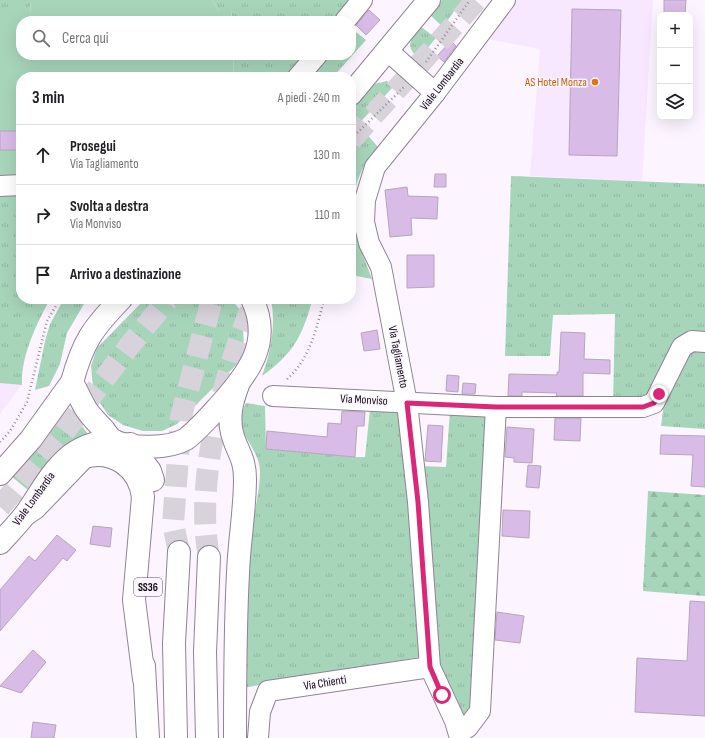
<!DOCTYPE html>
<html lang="it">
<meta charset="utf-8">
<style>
:root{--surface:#fff;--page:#f6f6f6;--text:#202124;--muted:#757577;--line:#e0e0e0}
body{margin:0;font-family:"Sofia Sans Condensed",sans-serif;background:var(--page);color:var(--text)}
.controls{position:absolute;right:12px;top:12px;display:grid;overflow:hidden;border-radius:8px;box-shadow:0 4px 16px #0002}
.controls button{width:36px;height:36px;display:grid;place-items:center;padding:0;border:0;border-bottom:1px solid var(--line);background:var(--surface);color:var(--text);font:20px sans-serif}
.stop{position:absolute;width:12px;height:12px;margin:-9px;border:3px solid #db2777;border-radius:50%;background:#fff}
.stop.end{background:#db2777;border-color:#fff;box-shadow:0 1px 4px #0008}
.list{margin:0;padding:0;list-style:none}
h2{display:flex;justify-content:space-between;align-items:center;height:52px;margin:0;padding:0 16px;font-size:17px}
h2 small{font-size:13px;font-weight:400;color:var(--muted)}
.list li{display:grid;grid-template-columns:26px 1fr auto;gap:12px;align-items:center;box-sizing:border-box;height:60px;padding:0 16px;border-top:1px solid var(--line)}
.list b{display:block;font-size:15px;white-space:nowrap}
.list p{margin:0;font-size:13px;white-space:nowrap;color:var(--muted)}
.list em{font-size:13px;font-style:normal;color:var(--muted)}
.icon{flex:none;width:22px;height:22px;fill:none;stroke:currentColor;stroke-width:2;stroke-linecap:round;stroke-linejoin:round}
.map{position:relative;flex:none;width:705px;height:738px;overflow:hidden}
.search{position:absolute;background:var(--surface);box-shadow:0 4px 16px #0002;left:16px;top:16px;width:340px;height:44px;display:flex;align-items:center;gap:10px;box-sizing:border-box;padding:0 14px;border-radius:16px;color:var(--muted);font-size:15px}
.panel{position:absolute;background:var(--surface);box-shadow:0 4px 16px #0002;left:16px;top:72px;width:340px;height:232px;border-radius:16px}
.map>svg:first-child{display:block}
</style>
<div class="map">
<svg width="705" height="738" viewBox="0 0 705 738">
<defs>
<pattern id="grass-tufts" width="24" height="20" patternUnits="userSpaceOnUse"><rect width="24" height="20" fill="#a7d5ba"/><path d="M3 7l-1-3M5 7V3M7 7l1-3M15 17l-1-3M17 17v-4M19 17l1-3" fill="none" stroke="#8fb69f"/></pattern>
<pattern id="forest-firs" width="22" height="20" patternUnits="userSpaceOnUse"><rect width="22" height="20" fill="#a7d5ba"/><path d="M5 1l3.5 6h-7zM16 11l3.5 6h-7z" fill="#8fb69f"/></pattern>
</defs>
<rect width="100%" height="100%" fill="#fcf5ff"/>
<g fill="#f7e7ff">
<path d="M514,0H653L642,181L530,176L540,49L487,39Z"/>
<path d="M0,383L22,385L0,414Z"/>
</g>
<g fill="url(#grass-tufts)">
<path d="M0,0H30L31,13H0Z"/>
<path d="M212,0H354L337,21H232L231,11H219Z"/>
<path d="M442,0H462L443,27L429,14Z"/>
<path d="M420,26L436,38L419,58C404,47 411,38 420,26Z"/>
<path d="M351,28L366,40L333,77H309L326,55H351Z"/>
<path d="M233,55H308L290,77H234Z"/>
<path d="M387,81L393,87L351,132V110L370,85Z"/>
<path d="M365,132L378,147C373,154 366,162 362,170C344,207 358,243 372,279L351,275V154Z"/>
<path d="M511,176L705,184V336L650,399L613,403L615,314L553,315L550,356H505Z"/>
<path d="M0,194H21V299H50C36,325 21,356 22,385L0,383Z"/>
<path d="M64,299H87L67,333L60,364L49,386L35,390L45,341L50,324Z"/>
<path d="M145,299H231L240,310L243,327L244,350L237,364L177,424L162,431H143L123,425L108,415L100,403L93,387L91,366L97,348Z"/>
<path d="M271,299H312V301C302,337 293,354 262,376C271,351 276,326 271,299Z"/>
<path d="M695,349H705V429L661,426L665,396L681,360Z"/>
<path d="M246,403L265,406L266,449L355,457H365L370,409L399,412L401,415L420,657L243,688C245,642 245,595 249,549C251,524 259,499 260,474C261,445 230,434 246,403Z"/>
<path d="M69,408L90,437L74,443L28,490L12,477L64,416Z"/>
<path d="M450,410L490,413L476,707L462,724L437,670L420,466L446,467Z"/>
</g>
<path fill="url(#forest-firs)" d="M648,491L705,495V596L643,591Z"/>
<path fill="#a7d5ba" d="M30,0H212L219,11H231L232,21H21V55H233L234,77H21V178L0,179V13H31Z"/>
<g fill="#d8bbe6" stroke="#b5a6bc">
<path d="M664,0H686L685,15H664Z"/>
<path d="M572,9L621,10L617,156L569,155Z"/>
<path d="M369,10L380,20L366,35L356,25Z"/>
<path d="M451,41L456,46L444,62L437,56Z"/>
<rect x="0" y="131" width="21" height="19"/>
<path d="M435,174H446V187H434Z"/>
<path d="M407,187L408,196L438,197L437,219L411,218L412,235L390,237L385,190Z"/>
<path d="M407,255H434V287L407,288Z"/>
<path d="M377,330L380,349L364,351L361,333Z"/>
<path d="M561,332L585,333L584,359L610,360V374L583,373V396H556L557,393L522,392V396H508L509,374L557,375V372H559Z"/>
<path d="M447,375L459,376L458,392L446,391Z"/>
<path d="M463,383L476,384L475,394H462Z"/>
<path d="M342,411L365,412L364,426H357L355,457L266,449L267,431L327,437L328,423L341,424Z"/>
<path d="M555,418H581L580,441L554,440Z"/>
<path d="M428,425L443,426L441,462L425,461Z"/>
<path d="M507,427L534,429L532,463L514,462V458L505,457Z"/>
<path d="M661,435L705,436V487L691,486L693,455L660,454Z"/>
<path d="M528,465L541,466L539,488L526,487Z"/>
<path d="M503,510L530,511L529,538L502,536Z"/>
<path d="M93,526L112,528L110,547L90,544Z"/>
<path d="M57,535L76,550L67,561L63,558L0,631V590L29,556L35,561Z"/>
<path d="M690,601L705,602V716L635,712L637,658L687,661Z"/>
<path d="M497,612L524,616L520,643L495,640Z"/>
<path d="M33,650L46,662L21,693L0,686Z"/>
<path d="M33,722L56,725L54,738H31Z"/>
</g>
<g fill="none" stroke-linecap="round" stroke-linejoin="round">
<g stroke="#d8d2db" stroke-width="22" stroke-dasharray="22 11" stroke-linecap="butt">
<path d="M351,140L477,0"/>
<path d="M0,507L61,436L130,345L168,299"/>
<path d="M179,552L173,524L181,417L212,299"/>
<path d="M209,557C194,479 225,371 255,299"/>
</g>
<defs>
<g id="minor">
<path d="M345,21L362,0"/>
<path d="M387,50L435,93"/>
<path d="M298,77L317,55"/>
<path d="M0,186L21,185"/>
<path d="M273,396L496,407H643L654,403L682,347L692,341L705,342"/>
<path d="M459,733L468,727L480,711L496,407"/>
<path d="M258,738L260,712L268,691L430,667"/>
<path d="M460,738L455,721L430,667L418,502L407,403L381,267L369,243L364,222L365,200L375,167L435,93L505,0"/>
</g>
<g id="major">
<path d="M351,94L429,0"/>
<path d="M121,299C92,329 83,342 72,382C77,391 81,401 86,409C91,417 98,423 104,430C107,434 110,439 114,441C132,449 169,449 186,439C198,430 210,416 220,405C248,374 273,342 252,299"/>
<path d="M0,474L31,439L72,382"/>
<path d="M0,543C9,533 19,523 27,512C52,476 63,445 113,440"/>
</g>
<g id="highway">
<path d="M130,444L150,471L153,480"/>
<path d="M26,514L35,508L84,457C113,449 139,467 143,497L134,600L144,679"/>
<path d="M144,666L148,738"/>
<path d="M176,738L174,643L179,552"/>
<path d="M207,738L205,652L209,557"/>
<path d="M235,738C235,683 235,628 238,573C239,542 245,511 245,479C245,457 237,452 232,433C228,416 232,401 238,385"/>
</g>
</defs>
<use href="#minor" stroke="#908296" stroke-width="22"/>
<use href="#major" stroke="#908296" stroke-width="24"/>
<use href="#highway" stroke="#908296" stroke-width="24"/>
<g stroke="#958f98" stroke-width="2.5" stroke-dasharray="1 3" stroke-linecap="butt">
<path d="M426,62L470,0"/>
<path d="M351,143L354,136L404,87"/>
<path d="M287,379C310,359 317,327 324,299"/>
<path d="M0,442L10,431L27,402L47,321L60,299"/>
</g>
<use href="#minor" stroke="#fff" stroke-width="20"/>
<use href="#major" stroke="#fff" stroke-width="22"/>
<use href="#highway" stroke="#fff" stroke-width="22"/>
</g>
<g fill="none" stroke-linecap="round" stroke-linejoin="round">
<path stroke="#db2777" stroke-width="5" d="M442,695L430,667L418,502L407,403L496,407H643L654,403L659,394"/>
</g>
<circle fill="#e8710a" stroke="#fcf5ff" stroke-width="1.5" cx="595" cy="82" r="4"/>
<g text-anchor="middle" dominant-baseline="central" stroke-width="3" stroke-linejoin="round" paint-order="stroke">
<rect fill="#fcf5ff" stroke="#555058" stroke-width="1" x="134" y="578" width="28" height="18" rx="3"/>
<g font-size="11" font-weight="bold" fill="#0e0911">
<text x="148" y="587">SS36</text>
</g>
<g font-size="12" fill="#c56008" stroke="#fcf5ff" text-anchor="end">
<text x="587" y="82">AS Hotel Monza</text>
</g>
<g font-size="12" fill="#0e0911" stroke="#fcf5ff">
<text transform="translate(442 84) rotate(-52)">Viale Lombardia</text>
<text transform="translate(398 357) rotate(79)">Via Tagliamento</text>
<text transform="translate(364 400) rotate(3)">Via Monviso</text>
<text transform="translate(34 499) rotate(-54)">Viale Lombardia</text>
<text transform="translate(325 683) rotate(-9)">Via Chienti</text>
</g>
</g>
</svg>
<div class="controls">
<button>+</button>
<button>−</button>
<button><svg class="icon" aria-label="layers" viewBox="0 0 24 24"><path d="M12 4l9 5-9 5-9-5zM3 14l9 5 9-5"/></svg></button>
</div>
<div class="stop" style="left:442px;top:695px"></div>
<div class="stop end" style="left:659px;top:394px"></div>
<div class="search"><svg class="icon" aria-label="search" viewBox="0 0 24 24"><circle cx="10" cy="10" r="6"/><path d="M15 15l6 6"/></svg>Cerca qui</div>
<section class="panel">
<h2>3 min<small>A piedi · 240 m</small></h2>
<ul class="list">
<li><svg class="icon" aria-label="ahead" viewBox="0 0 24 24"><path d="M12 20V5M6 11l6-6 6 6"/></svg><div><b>Prosegui</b><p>Via Tagliamento</p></div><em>130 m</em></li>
<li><svg class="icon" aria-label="right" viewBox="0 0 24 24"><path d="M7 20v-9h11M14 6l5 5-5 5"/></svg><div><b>Svolta a destra</b><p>Via Monviso</p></div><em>110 m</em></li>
<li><svg class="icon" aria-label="arrive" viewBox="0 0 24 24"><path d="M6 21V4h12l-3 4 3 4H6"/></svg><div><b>Arrivo a destinazione</b></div></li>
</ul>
</section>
</div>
